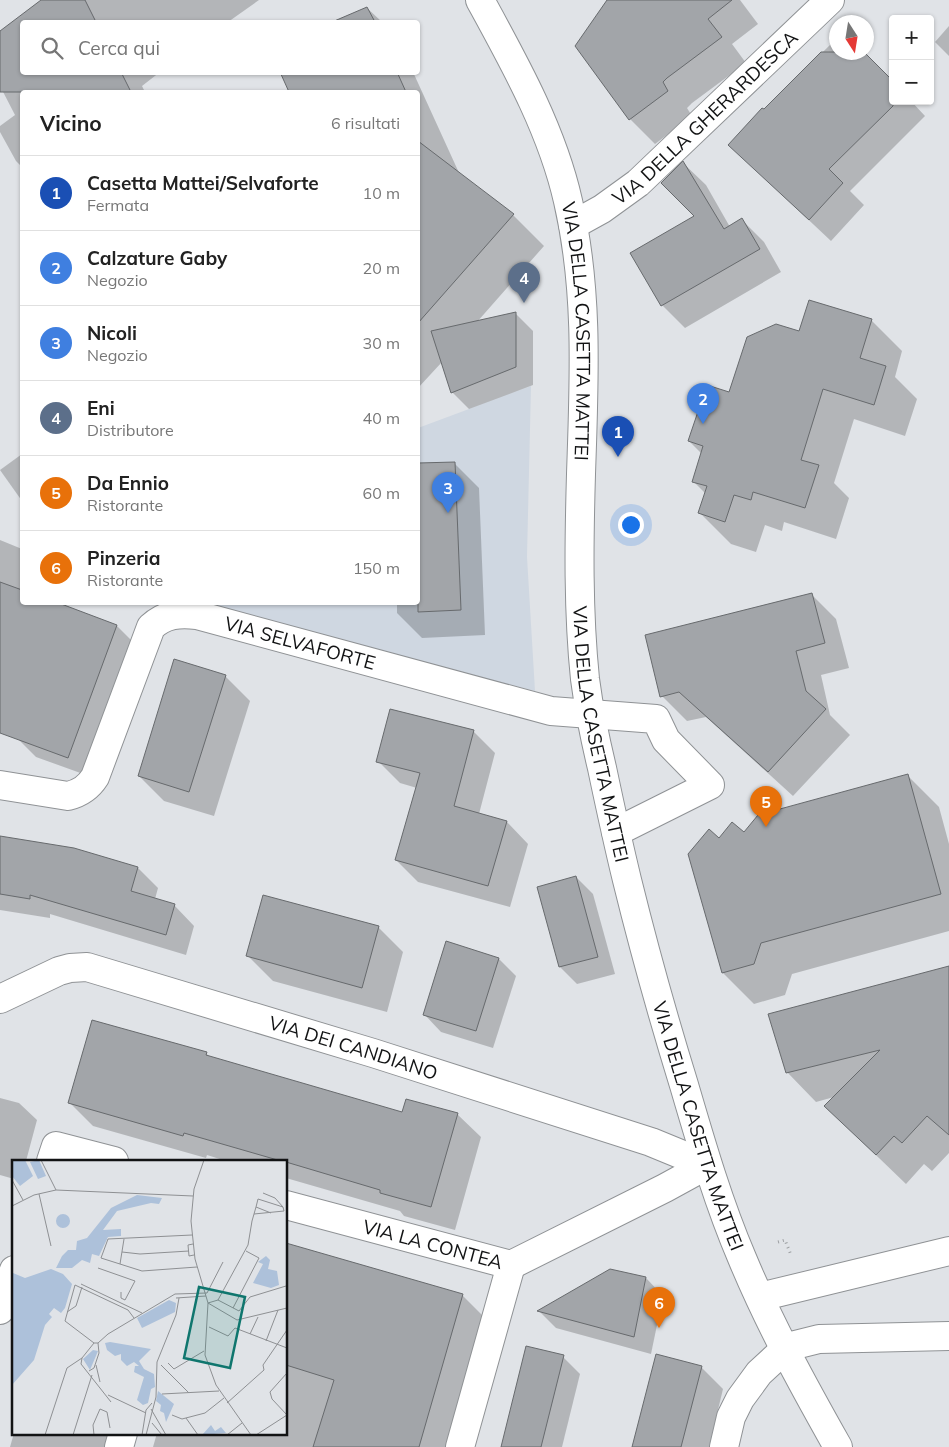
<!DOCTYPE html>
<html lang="it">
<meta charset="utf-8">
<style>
:root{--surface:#fff;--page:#f2f2f2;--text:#222;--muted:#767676;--line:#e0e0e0;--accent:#d93025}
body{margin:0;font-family:Mulish,sans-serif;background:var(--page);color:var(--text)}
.controls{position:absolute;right:15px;top:15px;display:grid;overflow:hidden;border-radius:5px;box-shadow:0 1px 4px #0004}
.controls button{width:45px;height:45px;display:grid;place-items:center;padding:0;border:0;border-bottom:1px solid var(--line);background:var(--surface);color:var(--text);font:25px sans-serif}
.compass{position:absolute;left:829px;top:15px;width:45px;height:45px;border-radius:50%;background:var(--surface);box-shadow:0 1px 4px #0004;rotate:168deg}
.you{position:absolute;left:630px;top:524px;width:18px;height:18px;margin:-12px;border:4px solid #fff;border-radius:50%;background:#1a73e8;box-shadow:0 0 0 8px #1a73e833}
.badge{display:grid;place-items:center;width:32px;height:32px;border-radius:50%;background:var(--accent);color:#fff;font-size:16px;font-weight:700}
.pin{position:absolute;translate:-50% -41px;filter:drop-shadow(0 1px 2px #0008)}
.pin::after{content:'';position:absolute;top:26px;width:18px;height:15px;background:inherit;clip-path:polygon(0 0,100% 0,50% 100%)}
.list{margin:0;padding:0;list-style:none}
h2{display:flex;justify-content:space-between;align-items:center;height:65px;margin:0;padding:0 20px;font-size:21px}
h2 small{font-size:16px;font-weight:400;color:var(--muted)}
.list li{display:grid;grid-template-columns:32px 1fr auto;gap:15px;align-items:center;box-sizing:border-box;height:75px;padding:0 20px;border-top:1px solid var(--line)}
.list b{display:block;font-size:19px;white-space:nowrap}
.list p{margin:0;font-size:16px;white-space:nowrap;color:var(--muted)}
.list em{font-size:16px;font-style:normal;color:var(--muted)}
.icon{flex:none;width:28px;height:28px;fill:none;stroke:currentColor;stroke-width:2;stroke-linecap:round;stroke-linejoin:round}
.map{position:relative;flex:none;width:949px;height:1447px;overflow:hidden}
.search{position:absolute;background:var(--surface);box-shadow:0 1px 4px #0004;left:20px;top:20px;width:400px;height:55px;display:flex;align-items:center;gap:12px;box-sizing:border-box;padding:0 18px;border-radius:5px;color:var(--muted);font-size:19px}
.panel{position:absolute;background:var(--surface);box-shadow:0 1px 4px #0004;left:20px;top:90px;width:400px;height:515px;border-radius:5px}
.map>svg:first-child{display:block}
</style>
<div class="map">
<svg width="949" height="1447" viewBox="0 0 949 1447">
<rect width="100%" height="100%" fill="#e0e3e7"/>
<path fill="#cfd7e1" d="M531,386L527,557L535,691L212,611L218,602H418V428Z"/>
<g fill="#0003">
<path d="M43,0H259L228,22H22V72H160L142,86L145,92H22V167L16,161L0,132V126L15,115L0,86V32Z"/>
<path d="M609,0H740L758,24L732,44L746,63L692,103L687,108L692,116L655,144L630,119Z"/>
<path d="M367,8L382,22H335Z"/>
<path d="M949,26V56L935,42Z"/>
<path d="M836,39V52L893,101H911L925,116L850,191L864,205L831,241L729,145Z"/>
<path d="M281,72H413L460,175L513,215L544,246L477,322L516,314L533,331V385L469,409L452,392L442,362L418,388V92H290Z"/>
<path d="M683,163L706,185L730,227L742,220L764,242L781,272L685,328L662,305L696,216Z"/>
<path d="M871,320L902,351L895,377L917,399L905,436L854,419L834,483L849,498L836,539L784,522L782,531L765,525L756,552L731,544L700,513L706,494L693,481L702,454L689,441L730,393L800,333Z"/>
<path d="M22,454V501L0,470Z"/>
<path d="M454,463L479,488L485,635L422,638L397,613V602H418V465Z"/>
<path d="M0,540L22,549V602L117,626L135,644L86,775L36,757L18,739L0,683Z"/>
<path d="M811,594L836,619L849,668L821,675L830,715L850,735L793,796L706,717L687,721L662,696Z"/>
<path d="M225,676L250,701L214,816L164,801L139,776Z"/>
<path d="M473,731L495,753L479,814L507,822L528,844L510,907L418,882L396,860L417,788L400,783L378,761Z"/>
<path d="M907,775L939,807L949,844V931L792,974L785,995L754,1004L723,973L689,854L719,840L744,834Z"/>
<path d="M0,837L138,868L158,888L155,899L174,905L194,926L186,955L50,914V918L0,910Z"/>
<path d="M576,877L593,894L615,974L577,984L560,967L538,887Z"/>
<path d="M378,927L403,952L387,1012L273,981L248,956Z"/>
<path d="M499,959L516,976L493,1048L441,1032L424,1014Z"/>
<path d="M949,967V1153L932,1171L924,1164L906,1184L825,1106L834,1097L816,1102L787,1072Z"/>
<path d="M206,1053L210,1058L403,1114H457L481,1137L455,1230L404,1216L400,1211L286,1178V1161H226L207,1155L206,1158L93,1126L70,1103Z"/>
<path d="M0,1098L19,1103L37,1120L26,1161H14V1179L0,1175Z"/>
<path d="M286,1245L462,1295L487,1320L446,1447H153L157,1433H286Z"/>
<path d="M646,1278L663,1296L651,1354L556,1328L539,1311Z"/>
<path d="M563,1357L580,1374L562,1447H509Z"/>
<path d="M701,1367L723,1389L709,1447H633Z"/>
<path d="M14,1433H120L116,1447H10Z"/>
</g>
<g fill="#a2a5a9" stroke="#676a6d">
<path d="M41,0H85L96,22H22V72H121L131,92H0V31Z"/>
<path d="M607,0H732L708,19L722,37L667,78L663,82L668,91L629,120L575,46Z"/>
<path d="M367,7L375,22H332Z"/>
<path d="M821,52H864L893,81V106L829,169L843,183L809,220L728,145L762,108L764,109Z"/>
<path d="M280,72H397L406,92H289Z"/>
<path d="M418,141L514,214L418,323Z"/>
<path d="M683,161L724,229L742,218L760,249L661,306L630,253L694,216L661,183Z"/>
<path d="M809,300L872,319L860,358L886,366L874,405L823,389L801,460L819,465L805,508L753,492L751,500L734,495L725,522L698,513L707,486L692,482L703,446L688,441L707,385L729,392L747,337L776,324L799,331Z"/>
<path d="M516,312V367L451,393L431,331Z"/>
<path d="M455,462L461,610L418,612V463Z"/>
<path d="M0,582L22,590V602H56L117,625L68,758L0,733Z"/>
<path d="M812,593L825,643L796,651L806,691L826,709L768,772L679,692L660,697L645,635Z"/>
<path d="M174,659L226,675L189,792L138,776Z"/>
<path d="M390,709L474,730L454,806L507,821L488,886L395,860L420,773L376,762Z"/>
<path d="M908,774L941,894L761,943L754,964L722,973L688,854L709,829L719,838L732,822L744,832L758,815Z"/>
<path d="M0,836L74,848L138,867L131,891L175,904L166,935L30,895V899L0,894Z"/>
<path d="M576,876L598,957L559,967L537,887Z"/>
<path d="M263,895L379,926L362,988L246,956Z"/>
<path d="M446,941L499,958L476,1031L423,1015Z"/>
<path d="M949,966V1135L927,1116L902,1143L894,1136L876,1155L824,1106L880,1050L786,1073L768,1014Z"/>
<path d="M92,1020L207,1052L206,1055L402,1112L406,1099L458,1113L431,1207L380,1193V1190L286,1162V1161H281L184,1133L183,1136L68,1103Z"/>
<path d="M286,1243L463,1294L419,1447H313L334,1380L286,1365Z"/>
<path d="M610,1269L646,1277L634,1337L537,1311Z"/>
<path d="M526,1346L564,1355L541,1447H501Z"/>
<path d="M656,1354L702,1366L681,1447H632Z"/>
</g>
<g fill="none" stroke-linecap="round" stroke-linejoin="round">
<defs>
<g id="minor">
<path id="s1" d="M573,225L602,209L638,183L830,0"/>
<path id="s2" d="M0,785L68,796C80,793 88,788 95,777L151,627C165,614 179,613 197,615L551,711L656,719L666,740L710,785L616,832"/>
<path id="s3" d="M0,999L59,971L70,968L87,967L373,1053L651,1142L707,1165"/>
<path d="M51,1161L56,1146L114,1161"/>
<path id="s4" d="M286,1205L511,1265L665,1188L707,1165"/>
<path d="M760,1297L949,1251"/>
<path d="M0,1310L14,1270"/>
<path d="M119,1447L123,1433"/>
<path d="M460,1447L511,1265"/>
<path d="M724,1447L731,1417L740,1399L759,1373L784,1350L795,1345L819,1339L949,1336"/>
</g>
<g id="major">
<path id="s5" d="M480,0C515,64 552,130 568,201C589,292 584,382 581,474C579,542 578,611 585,679C589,709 595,739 602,768C610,806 618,843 627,880C644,949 663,1017 684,1085C701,1143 718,1202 742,1258C769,1323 803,1385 838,1447"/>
</g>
</defs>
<use href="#minor" stroke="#8f9295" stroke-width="30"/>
<use href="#major" stroke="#8f9295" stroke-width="30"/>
<path stroke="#9da0a3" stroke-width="3" stroke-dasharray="1 4" stroke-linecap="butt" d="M778,1242L785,1240L791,1255"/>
<use href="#minor" stroke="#fff" stroke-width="28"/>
<use href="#major" stroke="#fff" stroke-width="28"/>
</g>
<g text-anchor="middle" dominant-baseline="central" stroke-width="4.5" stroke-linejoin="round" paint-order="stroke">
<g font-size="19" fill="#121314" stroke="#fff">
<text stroke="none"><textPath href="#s1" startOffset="171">VIA DELLA GHERARDESCA</textPath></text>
<text stroke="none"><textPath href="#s5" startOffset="351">VIA DELLA CASETTA MATTEI</textPath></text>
<text stroke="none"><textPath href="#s2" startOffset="419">VIA SELVAFORTE</textPath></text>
<text stroke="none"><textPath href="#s5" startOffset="756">VIA DELLA CASETTA MATTEI</textPath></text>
<text stroke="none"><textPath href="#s3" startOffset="372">VIA DEI CANDIANO</textPath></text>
<text stroke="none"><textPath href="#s5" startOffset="1161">VIA DELLA CASETTA MATTEI</textPath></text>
<text stroke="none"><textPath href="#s4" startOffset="152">VIA LA CONTEA</textPath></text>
</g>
</g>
<g transform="translate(12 1160)">
<rect width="275" height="275" fill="#e0e3e7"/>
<path d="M0,0H13L21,16L8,26L0,16ZM27,0L34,16L26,19L18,2ZM125,35L150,38L147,44L139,43L105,51L91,70L109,69V76L96,77L87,96L80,94L78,103L70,100L60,108H44L50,96L56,90H64L65,81L75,78L99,48ZM44 61a7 7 0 1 1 14 0a7 7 0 1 1-14 0ZM254,96L258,100L256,109L265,111L267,125L259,128L241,123L251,104L246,102ZM39,109L51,114L60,124L53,148L49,153L42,148L37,154L40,157L33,165L22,200L0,225L1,113L13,118ZM157,140L164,143L163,152L130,168L125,158ZM98,182L139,189L127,201L132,209L142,214L143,227L139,229L136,243L131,245L125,240L132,217L122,212L123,206H127L122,202L115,206L109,200V194L103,196L95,190L93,183ZM81,190L86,191L78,210L71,199ZM146,231L162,244L154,262L152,253L148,251L149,245L144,241ZM199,265L203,271L209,267L214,273L190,275Z" fill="#adc1da"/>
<path fill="none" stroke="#8e9093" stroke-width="1" d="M29,0L44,30M192,0L182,29L179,61L183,99L196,143L193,195L204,225L239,275M0,20L11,40M251,33L263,38L271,47M27,34L39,86M0,46L22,35L44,30L181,36M244,47L259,53M180,75L96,79L89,98L130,111L185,107M181,84L176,85L177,96L182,95M110,92L128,94L177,91M108,104L112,79M86,108L123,121L113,140L109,138V132M69,124L130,153M164,138L194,136M206,140L236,85L240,61L244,47L246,39L271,47L272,51L242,54M196,143L206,140L227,151L238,137L274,126M196,143L225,160L275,148M221,148L247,98L234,91M55,152L64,146L70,127M197,167L216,176L223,168L275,188M238,174L246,157M254,181L266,150M82,183L53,161L63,125L116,150L122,158M70,198L69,204L99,242M156,203L162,209L192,191M84,205L88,222M149,205L177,233M77,211L82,208L87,193L86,183M150,234L207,231M96,235L134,253M215,243L252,210L251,205L275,170M139,249L154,275M160,255L170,259L193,253L212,238M174,258L186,275M140,263L150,275M33,275L55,208L70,198L82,183H86L96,174L163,134L195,133L211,102M61,275L80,215M82,275L81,265L88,249L95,252L98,268M130,275L134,250L140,243M134,275L144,237L145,202L164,155L167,138M215,275L230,263M244,275L275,255L260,239L258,232L275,213"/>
<path fill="#0f766e" fill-opacity="0.15" stroke="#0f766e" stroke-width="2.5" d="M187,127L233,137L218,208L172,198Z"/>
<rect width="275" height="275" fill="none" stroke="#121314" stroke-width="2.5"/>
</g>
</svg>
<div class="controls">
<button>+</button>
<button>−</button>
</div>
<svg class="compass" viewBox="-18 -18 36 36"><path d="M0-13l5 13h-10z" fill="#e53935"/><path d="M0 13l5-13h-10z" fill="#767676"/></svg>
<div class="you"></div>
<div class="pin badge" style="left:618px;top:457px;background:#1a4fb4">1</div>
<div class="pin badge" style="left:703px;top:424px;background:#3f7fe0">2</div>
<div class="pin badge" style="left:448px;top:513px;background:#3f7fe0">3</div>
<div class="pin badge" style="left:524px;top:303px;background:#5c6f8a">4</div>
<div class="pin badge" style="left:766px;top:827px;background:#e8710a">5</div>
<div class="pin badge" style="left:659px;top:1328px;background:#e8710a">6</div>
<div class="search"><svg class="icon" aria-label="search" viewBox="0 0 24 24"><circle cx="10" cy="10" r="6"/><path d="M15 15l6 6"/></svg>Cerca qui</div>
<section class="panel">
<h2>Vicino<small>6 risultati</small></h2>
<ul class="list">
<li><span class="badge" style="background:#1a4fb4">1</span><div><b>Casetta Mattei/Selvaforte</b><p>Fermata</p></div><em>10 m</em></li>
<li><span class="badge" style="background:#3f7fe0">2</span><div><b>Calzature Gaby</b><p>Negozio</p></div><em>20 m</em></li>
<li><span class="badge" style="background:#3f7fe0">3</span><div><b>Nicoli</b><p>Negozio</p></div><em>30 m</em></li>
<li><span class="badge" style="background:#5c6f8a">4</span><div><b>Eni</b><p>Distributore</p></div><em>40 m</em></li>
<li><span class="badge" style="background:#e8710a">5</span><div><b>Da Ennio</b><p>Ristorante</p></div><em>60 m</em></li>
<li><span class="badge" style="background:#e8710a">6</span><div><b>Pinzeria</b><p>Ristorante</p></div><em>150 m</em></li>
</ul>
</section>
</div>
